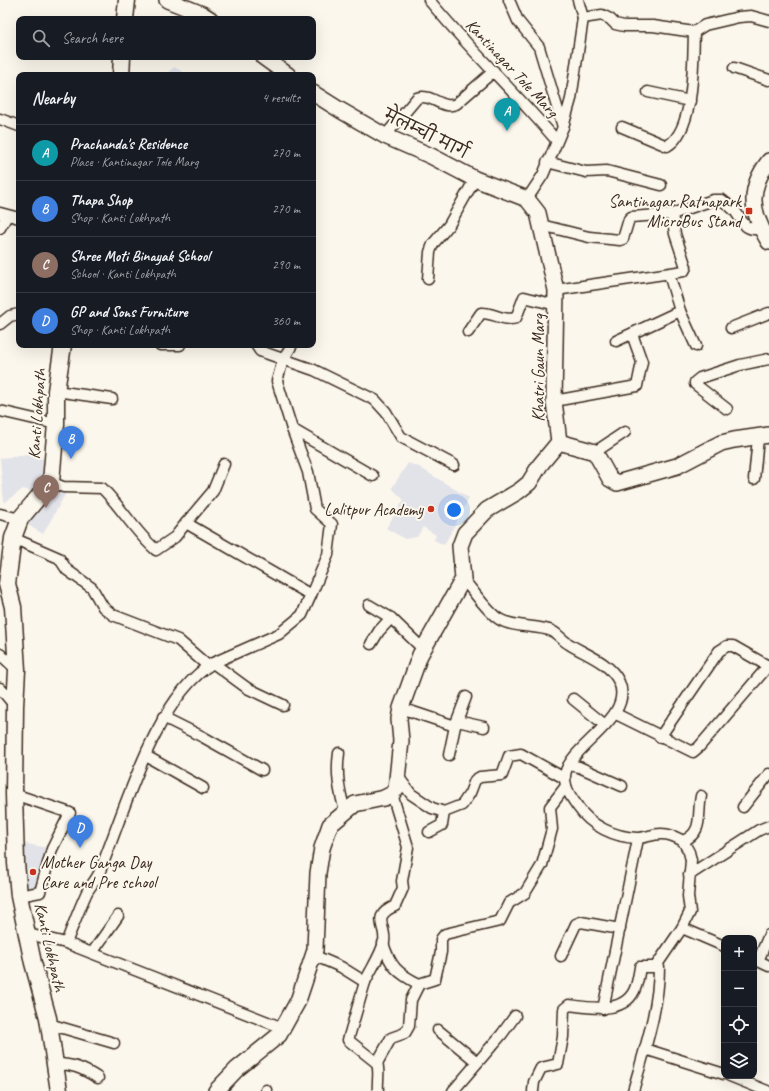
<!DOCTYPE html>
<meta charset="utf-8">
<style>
:root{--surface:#171b24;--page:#242831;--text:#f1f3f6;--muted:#9ea1a6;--line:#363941;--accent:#2563eb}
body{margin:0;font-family:Caveat,"Playpen Sans Deva",sans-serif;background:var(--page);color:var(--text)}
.controls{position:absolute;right:12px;bottom:12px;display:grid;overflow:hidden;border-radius:8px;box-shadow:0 4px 16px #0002}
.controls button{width:36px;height:36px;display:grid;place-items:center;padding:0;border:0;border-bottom:1px solid var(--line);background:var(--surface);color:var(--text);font:20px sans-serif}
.you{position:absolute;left:454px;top:510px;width:14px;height:14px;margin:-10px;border:3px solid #fff;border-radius:50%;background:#1a73e8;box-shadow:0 0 0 6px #1a73e833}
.badge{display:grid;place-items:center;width:26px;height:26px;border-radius:50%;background:var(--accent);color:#fff;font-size:13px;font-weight:700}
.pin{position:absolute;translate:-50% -33px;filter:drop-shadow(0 1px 2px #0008)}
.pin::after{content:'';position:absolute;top:21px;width:14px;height:12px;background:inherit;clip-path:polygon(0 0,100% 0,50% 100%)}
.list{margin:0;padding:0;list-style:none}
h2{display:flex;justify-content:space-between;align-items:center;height:52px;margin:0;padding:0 16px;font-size:17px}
h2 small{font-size:13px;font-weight:400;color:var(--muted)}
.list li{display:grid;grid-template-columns:26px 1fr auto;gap:12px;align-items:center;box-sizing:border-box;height:56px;padding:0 16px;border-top:1px solid var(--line)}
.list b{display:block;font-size:15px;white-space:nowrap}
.list p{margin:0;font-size:13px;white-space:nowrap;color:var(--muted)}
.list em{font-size:13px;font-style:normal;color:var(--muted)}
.icon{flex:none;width:22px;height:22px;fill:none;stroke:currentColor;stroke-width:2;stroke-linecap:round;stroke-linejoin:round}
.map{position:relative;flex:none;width:769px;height:1091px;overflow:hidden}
.search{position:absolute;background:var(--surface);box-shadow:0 4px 16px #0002;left:16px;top:16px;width:300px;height:44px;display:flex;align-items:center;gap:10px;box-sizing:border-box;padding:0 14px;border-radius:8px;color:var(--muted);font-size:15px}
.panel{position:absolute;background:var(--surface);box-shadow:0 4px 16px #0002;left:16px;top:72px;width:300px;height:276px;border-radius:8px}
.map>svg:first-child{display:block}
</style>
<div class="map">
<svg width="769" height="1091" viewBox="0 0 769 1091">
<rect width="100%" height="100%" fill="#fbf7ec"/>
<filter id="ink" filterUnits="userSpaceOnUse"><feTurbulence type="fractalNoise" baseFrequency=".025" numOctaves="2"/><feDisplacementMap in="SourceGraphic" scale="8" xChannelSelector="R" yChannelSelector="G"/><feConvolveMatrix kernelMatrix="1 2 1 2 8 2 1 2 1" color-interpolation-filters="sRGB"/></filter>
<g filter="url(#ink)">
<g fill="#e2e2e9">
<path d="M174,67L188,75H165Z"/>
<path d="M28,455L51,461L45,478L33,492L23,489L4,503L0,458Z"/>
<path d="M408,463L419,467L469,498L444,545L434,540L436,535L423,527L417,537L405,539L386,528L404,500L392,488Z"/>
<path d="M55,486L66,493L43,534L23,522Z"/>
<path d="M22,843L48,848L39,890L26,889L20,861Z"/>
</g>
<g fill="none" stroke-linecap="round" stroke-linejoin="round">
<defs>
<g id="street">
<path d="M429,0C469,49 515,92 556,140"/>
<path d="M509,0L518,21L539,47L563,127L543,175L527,199"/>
<path d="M583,18L602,15L610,19L615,24L624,26H653L694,32L705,25L739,17L751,16L769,21"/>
<path d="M734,68L769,80"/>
<path d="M648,92L690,101"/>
<path d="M0,119L19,126"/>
<path d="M563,127L571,99L583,18L578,0"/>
<path d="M622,127L667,146C695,131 693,60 694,32"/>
<path d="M385,136L417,98C432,93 442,110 456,104L494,71"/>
<path d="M547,162L586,172L607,171L661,185"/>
<path d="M0,213L19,218"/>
<path d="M541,225L589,237L620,240L623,239L629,219L631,217L672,214L713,200H722C726,203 731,207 735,211C744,223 744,231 762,229"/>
<path d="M0,228L7,216"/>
<path d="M669,274L680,311L696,346"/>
<path d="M428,279L430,252L433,244L449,225L475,179"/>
<path d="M556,290L684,271L686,267L675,234L672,214"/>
<path d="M0,324L10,316L19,314"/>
<path d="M731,328L769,313"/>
<path d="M468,332L481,313C492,312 505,322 516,318L524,297L556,305"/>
<path d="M616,341L680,311"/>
<path d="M160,345H180"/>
<path d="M256,345L260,351L314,370L375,400L386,412L401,437L454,465"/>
<path d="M292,345L283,360L277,381L292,429L373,476"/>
<path d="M56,391L112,399"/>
<path d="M554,401L637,386L642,362L632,334"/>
<path d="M727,409L695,384V382L700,378L740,365L769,359"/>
<path d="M0,411L56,424"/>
<path d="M595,452L625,432"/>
<path d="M224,464L213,491L186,523L311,595L328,555L332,524L315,509L308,472L292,429"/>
<path d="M754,479L758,438"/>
<path d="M51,482L63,487L102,488C122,508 135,532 156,550L175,537L186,523"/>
<path d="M0,514L20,519"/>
<path d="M13,538L59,558L67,570L92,588L103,607L113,615L178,640L208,666"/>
<path d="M463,579C472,589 488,613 499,619C513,628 537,625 552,631C558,634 563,641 569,644C586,655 610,662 619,682C636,720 561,749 565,780C566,791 572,798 578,807C591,826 614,837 637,838C641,838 645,837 649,836C662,832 671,834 683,841"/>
<path d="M369,605L391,618L379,631L371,644"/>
<path d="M391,618L423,649"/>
<path d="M0,654L17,670"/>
<path d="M0,688L15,706"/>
<path d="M573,699L605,725"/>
<path d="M283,705L247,688L213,663L279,634L302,615L311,595"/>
<path d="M401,708L455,726"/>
<path d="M616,714L693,752L699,747L769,665"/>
<path d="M163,717L203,737L262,770"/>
<path d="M457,721L484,727"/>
<path d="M660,737L719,651L727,646H733L768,666"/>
<path d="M339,753C336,774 339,790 345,811"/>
<path d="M449,755L455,726L466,697"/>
<path d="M146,756L203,788"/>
<path d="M569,765L579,767L622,786"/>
<path d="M397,775L411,794L432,808L444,812L462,805L470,793L475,780L480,777L502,775L509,756L521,754L564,778"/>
<path d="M14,794L70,813L52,849L40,892L19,896"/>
<path d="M743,807L769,774"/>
<path d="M429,832L442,825L444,812"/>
<path d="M683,841C704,832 697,815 701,796"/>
<path d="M689,875L759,830L769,826"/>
<path d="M682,928L724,946"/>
<path d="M28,934L66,943C73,926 79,909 87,892C91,885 97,879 100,871C125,810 155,698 213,663"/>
<path d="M66,943L283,1028"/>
<path d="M383,943C390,966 397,973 419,984L435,979L441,952V939L445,934L500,921L509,903L525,893L542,865L552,829L550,807L566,786"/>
<path d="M92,953L118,916"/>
<path d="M313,955L341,967L365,982C371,969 381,955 384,942C387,926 370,917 395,906L403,888L402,881L408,847L392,794"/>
<path d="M561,956L576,924L581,922L620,929"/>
<path d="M754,959L769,966"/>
<path d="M758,961L769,935"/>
<path d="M656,966L682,928L690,912L688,896L691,860L689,852L683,841"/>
<path d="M365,982L348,1040L377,1063C380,1071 377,1082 378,1091"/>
<path d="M603,1009L638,839"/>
<path d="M49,1024L114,1043"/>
<path d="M438,1030L477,1062"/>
<path d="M645,1049L724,1074"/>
<path d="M377,1063L391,1038L405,1033L409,1026L411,1000L419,984"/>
<path d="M54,1064C71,1063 84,1069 98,1078"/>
<path d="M730,1076L767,1091"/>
<path d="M266,1091V1090"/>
<path d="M453,1091L502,1034L515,1016"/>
<path d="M533,1091L534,1082L541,1068L558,1064L563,1037L564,1009L569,1005C591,1008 627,1015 636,986C638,980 639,973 640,967H659C659,1009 644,1051 633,1091"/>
</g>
<g id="secondary">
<path d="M167,0L202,14L210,19"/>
<path d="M263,57L288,75"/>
<path d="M769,161C747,190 751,212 769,242"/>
<path d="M559,442L595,452L610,479L617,483L677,466L721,443L734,440L769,435"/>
<path d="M216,1091L237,1069L279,1035L298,1001L315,950L318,873L322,848L330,825L355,804L384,798L392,794L396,789L401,741L399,719L401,708L420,655L463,579L460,546L465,533L487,510L519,491L529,483L540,465L559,442L554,401L556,290L538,213L527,199L475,179L431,156L385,136L340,110L313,93"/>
</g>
<g id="primary">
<path d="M125,19L127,0"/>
<path d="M121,75L122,57"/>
<path d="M59,1091L48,1018L33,963L19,896L16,863L14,794L15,706L17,670L13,607L7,584L13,538L20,519L51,482L56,424V391L63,345"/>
</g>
</defs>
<use href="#street" stroke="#3b2a1e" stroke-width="13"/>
<use href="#secondary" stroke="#3b2a1e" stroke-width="18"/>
<use href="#primary" stroke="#3b2a1e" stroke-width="19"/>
<use href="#street" stroke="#fbf7ec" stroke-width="10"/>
<use href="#secondary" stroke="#fbf7ec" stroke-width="15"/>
<use href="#primary" stroke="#fbf7ec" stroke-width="16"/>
</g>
</g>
<g fill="#c8321e" stroke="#fbf7ec" stroke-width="1.5">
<rect x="745" y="207" width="8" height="8" rx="2"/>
<circle cx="431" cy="509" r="4"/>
<circle cx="33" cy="872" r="4"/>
</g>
<g text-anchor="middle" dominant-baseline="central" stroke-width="4" stroke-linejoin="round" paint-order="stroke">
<g font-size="17" fill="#3b2a1e" stroke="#fbf7ec">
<text transform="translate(512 68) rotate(47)">Kantinagar Tole Marg</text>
<text transform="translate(426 134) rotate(26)">मेलम्ची मार्ग</text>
<text transform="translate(538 368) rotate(-90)">Khatri Gaun Marg</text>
<text transform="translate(37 414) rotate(-86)">Kanti Lokhpath</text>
<text transform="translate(50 947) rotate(77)">Kanti Lokhpath</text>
</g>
<g font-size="17" fill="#3b2a1e" stroke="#fbf7ec" text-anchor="end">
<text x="741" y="201">Santinagar Ratnapark<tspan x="741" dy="20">MicroBus Stand</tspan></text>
<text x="423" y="509">Lalitpur Academy</text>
<text x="41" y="862" text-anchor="start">Mother Ganga Day<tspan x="41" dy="20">Care and Pre school</tspan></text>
</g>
</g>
</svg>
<div class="controls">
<button>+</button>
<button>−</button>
<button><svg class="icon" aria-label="locate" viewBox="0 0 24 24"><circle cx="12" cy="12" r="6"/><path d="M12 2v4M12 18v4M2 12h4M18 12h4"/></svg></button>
<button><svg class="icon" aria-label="layers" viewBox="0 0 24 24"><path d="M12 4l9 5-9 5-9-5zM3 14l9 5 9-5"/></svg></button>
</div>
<div class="you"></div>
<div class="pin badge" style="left:507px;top:131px;background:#0f9aa8">A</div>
<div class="pin badge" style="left:71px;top:459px;background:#3f7fe0">B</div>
<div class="pin badge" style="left:46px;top:508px;background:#8d6e63">C</div>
<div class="pin badge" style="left:80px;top:848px;background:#3f7fe0">D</div>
<div class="search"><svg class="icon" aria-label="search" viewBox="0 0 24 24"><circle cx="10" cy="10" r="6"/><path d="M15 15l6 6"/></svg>Search here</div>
<section class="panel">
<h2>Nearby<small>4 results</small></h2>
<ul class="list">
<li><span class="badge" style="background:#0f9aa8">A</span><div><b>Prachanda's Residence</b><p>Place · Kantinagar Tole Marg</p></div><em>270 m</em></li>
<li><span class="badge" style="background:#3f7fe0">B</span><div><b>Thapa Shop</b><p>Shop · Kanti Lokhpath</p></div><em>270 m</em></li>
<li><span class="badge" style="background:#8d6e63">C</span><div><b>Shree Moti Binayak School</b><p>School · Kanti Lokhpath</p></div><em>290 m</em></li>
<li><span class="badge" style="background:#3f7fe0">D</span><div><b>GP and Sons Furniture</b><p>Shop · Kanti Lokhpath</p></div><em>360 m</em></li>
</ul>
</section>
</div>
